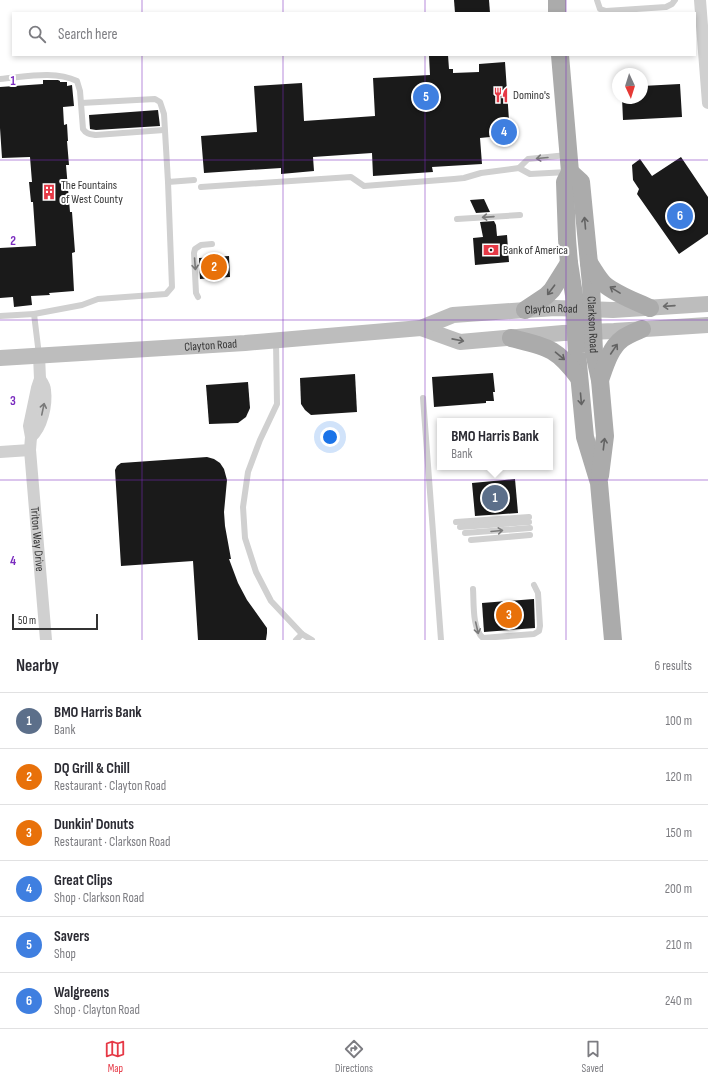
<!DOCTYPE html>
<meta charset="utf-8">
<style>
:root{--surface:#fff;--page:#f7f7f7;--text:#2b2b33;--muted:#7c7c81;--line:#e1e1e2;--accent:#e63946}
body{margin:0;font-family:"Sofia Sans Condensed",sans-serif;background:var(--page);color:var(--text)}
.compass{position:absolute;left:612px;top:68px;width:36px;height:36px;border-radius:50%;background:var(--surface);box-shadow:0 2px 6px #0003;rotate:176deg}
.scale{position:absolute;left:12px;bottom:10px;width:86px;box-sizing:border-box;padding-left:4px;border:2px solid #333;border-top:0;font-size:11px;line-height:14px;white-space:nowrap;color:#333;-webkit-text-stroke:3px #fff;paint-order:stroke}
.you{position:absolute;left:330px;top:437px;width:14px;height:14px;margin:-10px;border:3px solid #fff;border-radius:50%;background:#1a73e8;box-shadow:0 0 0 6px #1a73e833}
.badge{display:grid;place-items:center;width:26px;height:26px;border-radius:50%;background:var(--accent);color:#fff;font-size:13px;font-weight:700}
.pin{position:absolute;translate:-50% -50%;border:2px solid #fff;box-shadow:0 1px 4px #0006}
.popup{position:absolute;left:437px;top:418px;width:116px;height:52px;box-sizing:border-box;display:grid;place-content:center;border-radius:0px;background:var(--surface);filter:drop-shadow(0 1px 3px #0005);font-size:13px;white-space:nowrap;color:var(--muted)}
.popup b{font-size:15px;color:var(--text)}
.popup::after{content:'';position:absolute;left:50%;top:100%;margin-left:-8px;border:8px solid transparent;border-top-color:var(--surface)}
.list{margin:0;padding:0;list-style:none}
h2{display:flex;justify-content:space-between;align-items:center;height:52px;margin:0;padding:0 16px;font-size:17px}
h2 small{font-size:13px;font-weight:400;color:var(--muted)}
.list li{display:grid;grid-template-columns:26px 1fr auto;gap:12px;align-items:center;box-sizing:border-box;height:56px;padding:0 16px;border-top:1px solid var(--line)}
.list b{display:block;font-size:15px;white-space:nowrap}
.list p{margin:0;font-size:13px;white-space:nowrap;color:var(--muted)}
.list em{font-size:13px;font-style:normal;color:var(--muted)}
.icon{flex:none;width:22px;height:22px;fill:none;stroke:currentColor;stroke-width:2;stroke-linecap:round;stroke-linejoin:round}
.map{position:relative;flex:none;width:708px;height:640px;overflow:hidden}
.search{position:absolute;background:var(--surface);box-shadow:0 2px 6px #0003;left:12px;right:12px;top:12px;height:44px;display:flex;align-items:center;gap:10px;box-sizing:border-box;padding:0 14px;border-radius:0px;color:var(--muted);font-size:15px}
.sheet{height:388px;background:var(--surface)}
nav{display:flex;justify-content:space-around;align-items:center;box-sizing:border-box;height:56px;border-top:1px solid var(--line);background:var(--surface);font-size:11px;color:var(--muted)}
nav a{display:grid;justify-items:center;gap:2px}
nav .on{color:var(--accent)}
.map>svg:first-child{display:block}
</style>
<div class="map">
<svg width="708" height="640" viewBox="0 0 708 640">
<rect width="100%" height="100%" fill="#fff"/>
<g fill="#1a1a1a">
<path d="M454,0H489L490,13H455Z"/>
<path d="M448,55L449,69H453V73L479,72V64L505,62L510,135L480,138L482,164L432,167L433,172L373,176L372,153L313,157L314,171L281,174V168L204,173L201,136L257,132L254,86L302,83L304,121L375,116L373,78L430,75L429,56Z"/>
<path d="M43,80H58L60,81V82H67V86L72,85L74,106L63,107L64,125L67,124L68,141H67L69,165H66L70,212H72L75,252L72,253L74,291L49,293L50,295L31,296L32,305L14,307L13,297L0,298V248L36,246L33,202H31L29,182H32L30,157L2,158L0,128V87L43,84Z"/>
<path d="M680,84L682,117L623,120L622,98H642V86Z"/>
<path d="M158,110L160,126L96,130L90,129L89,115Z"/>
<path d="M681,157L708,197V234L679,254L637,194L639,189L633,180L632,165L640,159L652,176Z"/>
<path d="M484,199L490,212L476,213L470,200Z"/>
<path d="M494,221L496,225L497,236L507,235L509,262L475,265L473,238L483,237L480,222Z"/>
<path d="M229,256L230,277L200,279L199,258Z"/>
<path d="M493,373L495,392H493L494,401H486V403L434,407L432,377Z"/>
<path d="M355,374L357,412L311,415L305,410L301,404L300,378Z"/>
<path d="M248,382L250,408L246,417L238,423L209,424L206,385Z"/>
<path d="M207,457L214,459L220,463L224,469L227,480L224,512L225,526L231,559H229L238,583L247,600L267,628V633L266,640H198L193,561L121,566L115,470L117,466L121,463Z"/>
<path d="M515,479L518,513L475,516L472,483Z"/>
<path d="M534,599L535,628L484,632L482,603Z"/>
</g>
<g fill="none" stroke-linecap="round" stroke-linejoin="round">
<g stroke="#d0d0d0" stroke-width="6">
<path d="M597,0L600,9L606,11L666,7L672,4L675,0"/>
<path d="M0,79C25,77 54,70 77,81L80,91L83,129C86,134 90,134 96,135L164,130"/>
<path d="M81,103L155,99L160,102L164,114L168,182L194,180"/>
<path d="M519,168L530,174L568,172"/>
<path d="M201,187L351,177L364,186L454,179L464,178L481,173L519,168L528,159L567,155"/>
<path d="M457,219L520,215"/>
<path d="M198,297L196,293L194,253L195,249L201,245L212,244"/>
<path d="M34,314L82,305L98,299L166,294L172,287L168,182"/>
<path d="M0,316L34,314L39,355"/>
<path d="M276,342L277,404L260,440L248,472L243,507L245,538L256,572L271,601L302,634L312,640"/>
<path d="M423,398L441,640"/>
<path d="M456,522L529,517"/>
<path d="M460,527L529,522"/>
<path d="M465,533L530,528"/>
<path d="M471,540L530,535"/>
<path d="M473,589C474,603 472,629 483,638L534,634L539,631L540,626L538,593L534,585"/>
<path d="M296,640L302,634"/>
</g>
<g stroke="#d0d0d0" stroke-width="12">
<path d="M700,0L708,103"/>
<path id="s1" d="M39,355L40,379L37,388L29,426L31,437L30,450L46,640"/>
<path d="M31,437C42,427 47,405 45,390C45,386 42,382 40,379"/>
<path d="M0,452L30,450"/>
</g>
<g stroke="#bdbdbd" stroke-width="16">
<path d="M421,328L460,342L563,333L614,331L708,325"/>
<path id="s2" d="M0,358L245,343L421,328L453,315L467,314L555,308L613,310L708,304"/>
</g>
<g stroke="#ababab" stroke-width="18">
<path d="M557,0V13"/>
<path d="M560,55L570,172L565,182L567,239L569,263L574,295L577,353L585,437L599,483L613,640"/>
<path id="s3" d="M570,172L581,182L591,284L594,352L600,380L605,436L600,476"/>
<path d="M589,263C594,270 598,278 604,284C617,295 635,301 650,308"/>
<path d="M525,310L546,296L552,290L569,263"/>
<path d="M511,338C547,347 556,347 579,378"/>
<path d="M600,380C605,366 610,348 622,339C627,335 635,332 642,329"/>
</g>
</g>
<defs><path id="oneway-shaft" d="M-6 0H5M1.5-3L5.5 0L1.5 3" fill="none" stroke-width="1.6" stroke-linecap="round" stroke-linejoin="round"/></defs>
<g stroke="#7a7a7a">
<use href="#oneway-shaft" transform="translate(542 158) rotate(175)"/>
<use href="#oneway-shaft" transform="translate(488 217) rotate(176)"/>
<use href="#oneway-shaft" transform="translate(195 264) rotate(86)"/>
<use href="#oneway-shaft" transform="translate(43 409) rotate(-78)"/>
<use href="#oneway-shaft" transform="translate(497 531) rotate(-5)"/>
<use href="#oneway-shaft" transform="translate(477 628) rotate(77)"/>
</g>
<g stroke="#636363">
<use href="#oneway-shaft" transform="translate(585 223) rotate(-95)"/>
<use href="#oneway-shaft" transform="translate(551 290) rotate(127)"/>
<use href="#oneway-shaft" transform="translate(615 290) rotate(-148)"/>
<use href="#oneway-shaft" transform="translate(614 349) rotate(-56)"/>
<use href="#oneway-shaft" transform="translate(560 356) rotate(40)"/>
<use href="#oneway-shaft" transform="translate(581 399) rotate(85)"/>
<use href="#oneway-shaft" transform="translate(604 444) rotate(-83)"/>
</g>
<g stroke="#6a6a6a">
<use href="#oneway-shaft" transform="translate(669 306) rotate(176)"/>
<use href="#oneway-shaft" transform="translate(458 340) rotate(11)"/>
</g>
<path fill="none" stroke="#7b2cbf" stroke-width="1" stroke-opacity="0.55" d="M142,0V13M283,0V13M425,0V13M566,0V13M142,55V640M283,55V640M425,55V640M566,55V640M0,160H708M0,320H708M0,480H708"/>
<defs>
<symbol id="restaurant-bare" viewBox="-9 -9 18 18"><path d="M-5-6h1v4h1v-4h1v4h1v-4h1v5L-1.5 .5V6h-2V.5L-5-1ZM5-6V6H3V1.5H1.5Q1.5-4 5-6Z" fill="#e63946" stroke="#fff" stroke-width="2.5" paint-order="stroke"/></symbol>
<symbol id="building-bare" viewBox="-9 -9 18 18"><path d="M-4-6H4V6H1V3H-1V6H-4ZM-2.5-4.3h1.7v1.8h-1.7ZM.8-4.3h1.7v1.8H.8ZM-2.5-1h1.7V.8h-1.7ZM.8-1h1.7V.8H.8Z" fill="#e63946" stroke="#fff" stroke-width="2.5" paint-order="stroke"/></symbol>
<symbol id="bank-bare" viewBox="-9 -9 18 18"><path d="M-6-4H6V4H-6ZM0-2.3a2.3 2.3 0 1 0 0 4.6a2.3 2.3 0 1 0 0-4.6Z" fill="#e63946" stroke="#fff" stroke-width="2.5" paint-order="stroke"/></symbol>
</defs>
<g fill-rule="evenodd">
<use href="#restaurant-bare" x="490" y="84" width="22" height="22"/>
<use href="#building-bare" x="38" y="181" width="22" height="22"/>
<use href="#bank-bare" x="480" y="239" width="22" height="22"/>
</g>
<g text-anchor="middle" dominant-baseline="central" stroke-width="4" stroke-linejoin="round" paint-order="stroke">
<g font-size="12" fill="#333" stroke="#fff" text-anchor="start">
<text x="513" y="95">Domino's</text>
<text x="61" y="185">The Fountains<tspan x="61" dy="14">of West County</tspan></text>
<text x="503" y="250">Bank of America</text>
</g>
<g font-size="12" fill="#333" stroke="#fff">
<text stroke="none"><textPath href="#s2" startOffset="555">Clayton Road</textPath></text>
<text stroke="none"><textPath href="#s3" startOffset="158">Clarkson Road</textPath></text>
<text stroke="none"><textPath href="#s2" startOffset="211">Clayton Road</textPath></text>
<text stroke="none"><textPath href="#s1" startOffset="186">Triton Way Drive</textPath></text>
</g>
</g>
<g font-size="13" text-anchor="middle" font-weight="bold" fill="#7b2cbf" stroke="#fff" stroke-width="4" stroke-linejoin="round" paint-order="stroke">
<text x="13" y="85">1</text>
<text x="13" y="245">2</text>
<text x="13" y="405">3</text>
<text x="13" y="565">4</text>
</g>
</svg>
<svg class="compass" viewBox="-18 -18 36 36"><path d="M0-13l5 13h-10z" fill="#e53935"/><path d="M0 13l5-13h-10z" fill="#7c7c81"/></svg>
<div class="scale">50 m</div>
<div class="you"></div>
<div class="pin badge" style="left:495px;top:498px;background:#5c6f8a">1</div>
<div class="popup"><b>BMO Harris Bank</b>Bank</div>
<div class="pin badge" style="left:214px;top:267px;background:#e8710a">2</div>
<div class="pin badge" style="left:509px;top:615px;background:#e8710a">3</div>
<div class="pin badge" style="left:504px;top:132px;background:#3f7fe0">4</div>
<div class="pin badge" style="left:426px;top:97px;background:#3f7fe0">5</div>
<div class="pin badge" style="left:680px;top:216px;background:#3f7fe0">6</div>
<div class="search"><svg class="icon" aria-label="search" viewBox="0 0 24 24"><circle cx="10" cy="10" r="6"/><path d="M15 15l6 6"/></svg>Search here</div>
</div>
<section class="sheet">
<h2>Nearby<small>6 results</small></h2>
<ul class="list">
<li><span class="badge" style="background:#5c6f8a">1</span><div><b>BMO Harris Bank</b><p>Bank</p></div><em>100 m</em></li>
<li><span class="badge" style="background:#e8710a">2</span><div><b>DQ Grill &amp; Chill</b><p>Restaurant · Clayton Road</p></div><em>120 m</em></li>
<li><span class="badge" style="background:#e8710a">3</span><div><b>Dunkin' Donuts</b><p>Restaurant · Clarkson Road</p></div><em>150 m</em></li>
<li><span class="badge" style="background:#3f7fe0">4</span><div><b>Great Clips</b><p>Shop · Clarkson Road</p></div><em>200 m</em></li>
<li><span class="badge" style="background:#3f7fe0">5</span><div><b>Savers</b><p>Shop</p></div><em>210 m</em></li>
<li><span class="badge" style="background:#3f7fe0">6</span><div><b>Walgreens</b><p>Shop · Clayton Road</p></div><em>240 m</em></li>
</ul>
</section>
<nav>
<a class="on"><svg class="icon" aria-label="map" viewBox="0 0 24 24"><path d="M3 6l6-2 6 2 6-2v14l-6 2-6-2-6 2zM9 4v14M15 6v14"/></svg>Map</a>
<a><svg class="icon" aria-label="directions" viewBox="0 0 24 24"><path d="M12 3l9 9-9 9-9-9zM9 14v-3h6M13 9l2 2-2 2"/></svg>Directions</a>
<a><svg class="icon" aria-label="saved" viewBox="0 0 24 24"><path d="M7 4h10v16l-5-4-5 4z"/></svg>Saved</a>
</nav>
